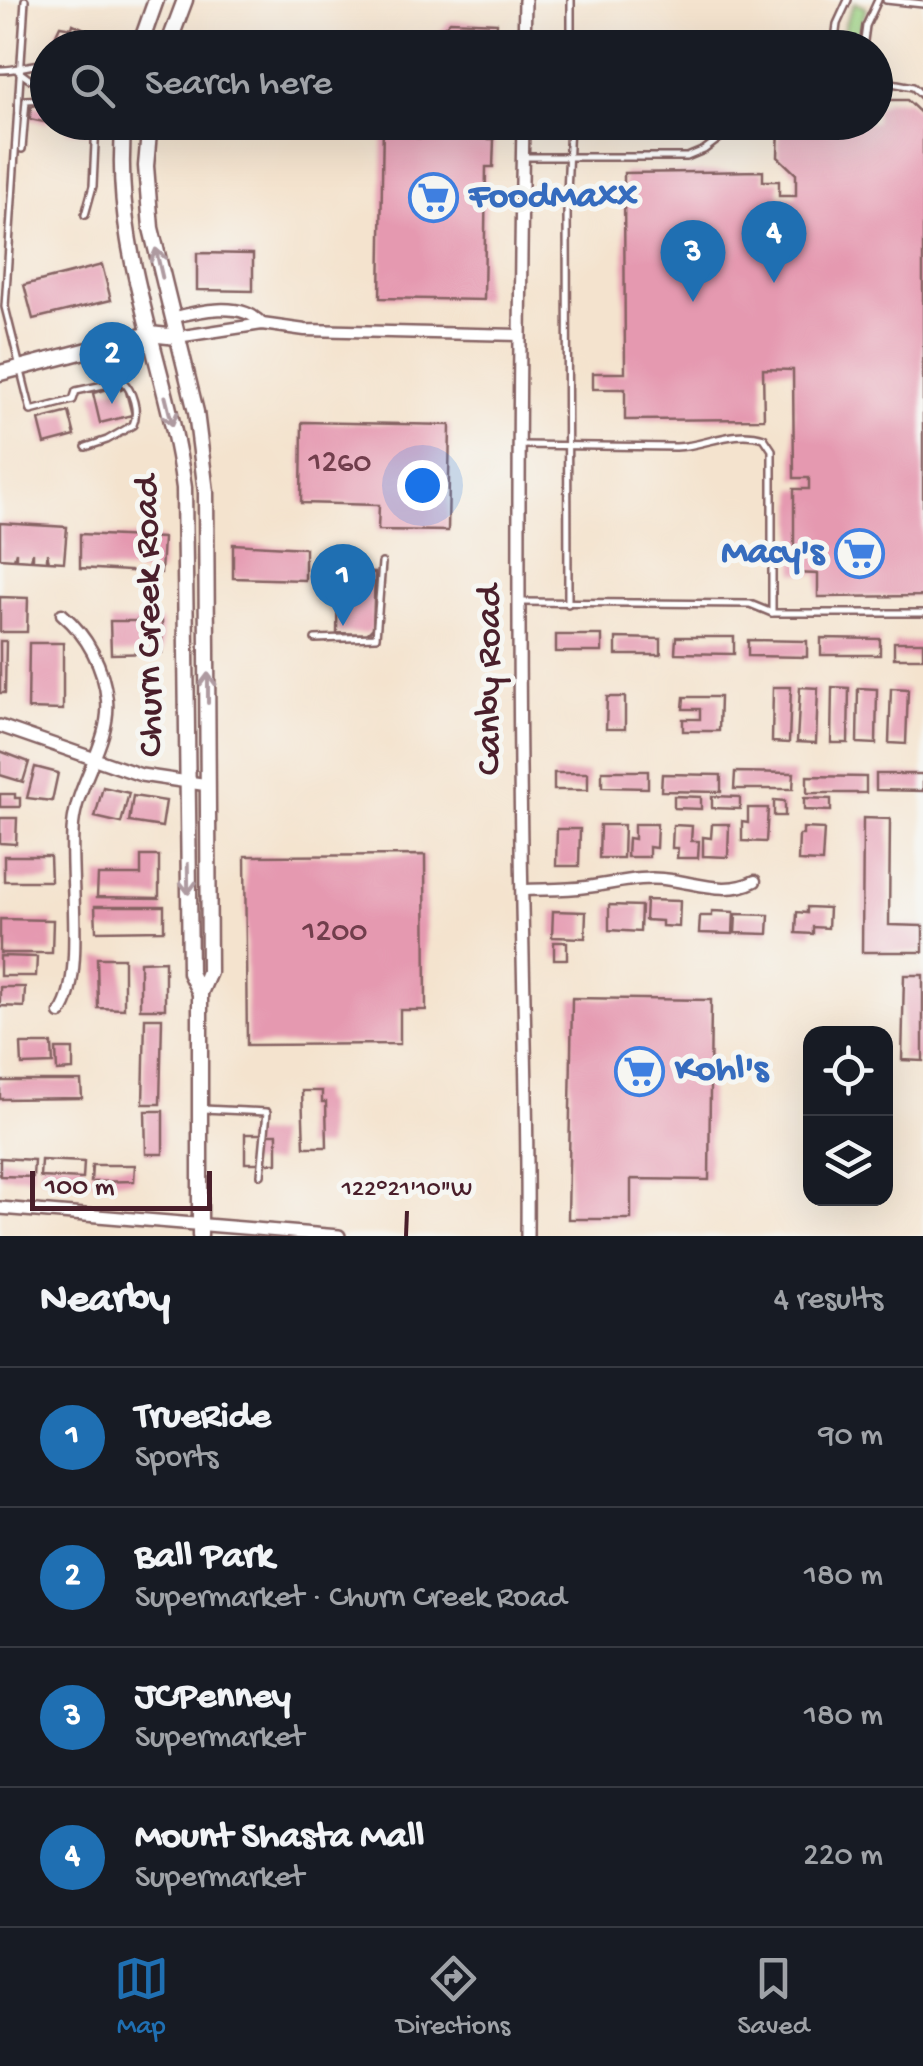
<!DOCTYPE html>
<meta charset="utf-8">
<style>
:root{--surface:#171b24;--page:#20242c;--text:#f1f3f6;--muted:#9ea1a6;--line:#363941;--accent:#1f6fb2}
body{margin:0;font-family:"Gochi Hand",sans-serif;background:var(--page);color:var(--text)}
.controls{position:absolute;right:30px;bottom:30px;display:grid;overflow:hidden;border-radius:20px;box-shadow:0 10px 40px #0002}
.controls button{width:90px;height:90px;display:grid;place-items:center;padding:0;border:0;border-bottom:2px solid var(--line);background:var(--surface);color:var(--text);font:50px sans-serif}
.scale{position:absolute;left:30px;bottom:25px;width:182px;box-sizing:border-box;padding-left:10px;border:5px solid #4a1f2b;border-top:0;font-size:28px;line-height:35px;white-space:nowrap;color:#4a1f2b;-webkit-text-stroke:8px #f6f6f2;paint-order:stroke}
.you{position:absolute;left:422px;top:485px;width:35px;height:35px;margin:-25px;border:8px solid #fff;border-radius:50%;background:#1a73e8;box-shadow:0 0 0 15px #1a73e833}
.badge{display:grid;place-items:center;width:65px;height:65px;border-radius:50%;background:var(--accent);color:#fff;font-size:32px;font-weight:700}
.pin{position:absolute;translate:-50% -82px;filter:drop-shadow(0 2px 5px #0008)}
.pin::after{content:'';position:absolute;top:52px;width:35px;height:30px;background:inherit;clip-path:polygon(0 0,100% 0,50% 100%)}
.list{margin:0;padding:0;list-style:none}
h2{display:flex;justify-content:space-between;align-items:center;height:130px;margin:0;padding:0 40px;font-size:42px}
h2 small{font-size:32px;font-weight:400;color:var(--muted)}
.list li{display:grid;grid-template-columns:65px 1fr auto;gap:30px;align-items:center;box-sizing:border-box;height:140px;padding:0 40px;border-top:2px solid var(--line)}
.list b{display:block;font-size:38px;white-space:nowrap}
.list p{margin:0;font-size:32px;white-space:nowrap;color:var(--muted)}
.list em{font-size:32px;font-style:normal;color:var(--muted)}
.icon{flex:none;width:55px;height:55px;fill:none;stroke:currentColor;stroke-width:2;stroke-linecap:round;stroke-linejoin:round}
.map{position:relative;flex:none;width:923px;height:1236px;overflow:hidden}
.search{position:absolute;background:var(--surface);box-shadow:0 10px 40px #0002;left:30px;right:30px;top:30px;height:110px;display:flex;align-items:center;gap:25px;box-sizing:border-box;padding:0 35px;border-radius:55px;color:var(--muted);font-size:38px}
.sheet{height:690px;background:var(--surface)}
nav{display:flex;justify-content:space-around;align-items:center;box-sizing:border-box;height:140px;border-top:2px solid var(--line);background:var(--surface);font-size:28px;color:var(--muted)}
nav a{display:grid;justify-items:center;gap:5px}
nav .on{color:var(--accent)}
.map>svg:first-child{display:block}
</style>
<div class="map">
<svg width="923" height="1236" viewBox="0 0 923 1236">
<rect width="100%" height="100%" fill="#f6f6f2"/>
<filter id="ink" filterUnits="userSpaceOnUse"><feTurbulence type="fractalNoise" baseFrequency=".01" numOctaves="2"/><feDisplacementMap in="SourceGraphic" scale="20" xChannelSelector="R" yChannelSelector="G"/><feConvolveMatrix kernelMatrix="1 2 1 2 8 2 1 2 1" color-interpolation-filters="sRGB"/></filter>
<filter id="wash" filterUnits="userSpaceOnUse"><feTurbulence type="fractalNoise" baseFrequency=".0048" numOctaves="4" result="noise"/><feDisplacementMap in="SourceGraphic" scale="40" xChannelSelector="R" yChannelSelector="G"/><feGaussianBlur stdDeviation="2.25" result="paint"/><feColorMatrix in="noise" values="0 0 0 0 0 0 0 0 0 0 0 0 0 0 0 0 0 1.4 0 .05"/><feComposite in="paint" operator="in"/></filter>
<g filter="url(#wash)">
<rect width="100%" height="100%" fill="#f4e3ce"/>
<path fill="#9dd283" stroke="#747857" stroke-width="2.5" d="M855,2L866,8L856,47H841L846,21Z"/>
<g id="blocks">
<g fill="#e599b0">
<path d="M450,21L497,23L496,48H424Z"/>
<path d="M73,24L92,32L93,45L79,42L75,48L53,41L60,26L72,28Z"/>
<path d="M203,41L253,42V48H203Z"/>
<path d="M888,100H907L923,115V596L818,597V574L794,573V489H809V478H794L793,370L763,369L764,419L625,420V389H593V373H625L624,173L763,171V181H779V196H796V174L778,157L779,122H876V108Z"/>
<path d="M48,104V123L30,119L31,106Z"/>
<path d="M67,122H91V133L67,131Z"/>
<path d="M383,122H417V138L494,139L493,167H486L484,300L380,298Z"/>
<path d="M197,253L253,254V291L197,290Z"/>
<path d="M102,265L111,300L33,319L24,285Z"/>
<path d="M120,386L121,390L125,388L132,415L100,423L93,393Z"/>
<path d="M69,412L75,436L45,444L39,420Z"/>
<path d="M302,422L450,425L448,531L378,530L379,505L301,503Z"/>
<path d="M0,523L67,527L64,562L49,561L47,553V561L33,560V552L31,560L16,559V552L14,559L0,558Z"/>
<path d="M80,534L163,538L161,573L80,568Z"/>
<path d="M233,544L305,548V580L233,578Z"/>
<path d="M338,572L375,573L373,628L367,634L337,633Z"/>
<path d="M0,597L28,598L27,632H0Z"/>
<path d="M110,621H162V653L111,654Z"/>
<rect x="556" y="635" width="46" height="17"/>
<path d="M676,637H734V654L675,653Z"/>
<path d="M616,638L661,639V655H616Z"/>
<path d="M821,638L880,639V655H821Z"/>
<path d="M748,640L807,641V657L748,656Z"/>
<path d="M0,641H6L5,693H0Z"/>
<rect x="894" y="642" width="29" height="16"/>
<path d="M29,643H63V710L28,709Z"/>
<path d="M773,687H791L789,743L772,742Z"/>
<path d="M800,687L818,688L816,743L797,742Z"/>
<path d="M832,687L849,688L848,743H831Z"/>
<path d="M858,688L877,689L876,744L857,743Z"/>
<path d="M891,688L908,689L906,744L889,743Z"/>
<path d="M607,697H625V729H606Z"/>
<path d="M684,697H720L719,731H683V719H700V709H683Z"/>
<path d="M0,751L29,762L23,782L0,775Z"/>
<path d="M35,767L58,773L52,801L27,798Z"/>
<path d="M602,771H648V788L602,787Z"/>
<path d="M735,772L794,773L793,789H734Z"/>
<rect x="554" y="773" width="34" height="17"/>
<path d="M662,774L721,775V792L661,791Z"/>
<path d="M876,774H923V791L876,790Z"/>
<path d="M807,776L866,777V793H807Z"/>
<path d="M103,787L129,793L121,823L95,817Z"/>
<path d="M0,794H15V798H20V807H0Z"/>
<path d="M133,796L166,801L162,827L129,822Z"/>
<path d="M674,796L701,797V809L674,808Z"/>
<path d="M712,796L740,797V809L712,808Z"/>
<path d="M804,798L831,799V811L804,810Z"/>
<path d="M774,800L785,801V816H774Z"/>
<path d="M748,808H768L766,842L742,841V822L748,823Z"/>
<path d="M0,818H17L16,844L0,843Z"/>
<path d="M863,818L890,819L889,925L923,926V952H862Z"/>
<path d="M634,824H657L656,848L649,847V857H627L628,838L634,839Z"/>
<path d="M712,824H729L728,857L703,856V837L711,838Z"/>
<path d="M600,825H624L623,858H599Z"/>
<path d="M673,825L692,826L691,841H699L698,858H677L678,848H672Z"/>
<path d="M803,828L824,829L822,862L798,861L799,835H803Z"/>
<path d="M557,829H580L579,866H556Z"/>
<path d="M425,855L426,1010H400V1044L247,1045L245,856Z"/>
<path d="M4,856H50L51,881H4Z"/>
<path d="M141,856H159V898L97,897L98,875H141Z"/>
<path d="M646,900L680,901L679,927L662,926V921L645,920Z"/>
<path d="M609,905L641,906L640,932L609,930Z"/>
<path d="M95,906H164V930L96,931Z"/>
<path d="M807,907L829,908L828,928L813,927V934L796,933L797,912L807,913Z"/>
<path d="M553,911L586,912L585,938L552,937Z"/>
<path d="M712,911L734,912L733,934L699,933L700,916H712Z"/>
<path d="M736,914L769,915L768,934L735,933Z"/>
<path d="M0,919L53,920L52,953H0Z"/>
<rect x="554" y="942" width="13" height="17"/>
<path d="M0,956L37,957L36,976H0Z"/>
<path d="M97,958H124V1009L98,1008Z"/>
<path d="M165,961V1009H140V962Z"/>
<path d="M904,975H923V1061L902,1060Z"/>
<path d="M0,987H25L24,1007L0,1006Z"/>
<path d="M572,998L711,1000L709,1180L631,1179V1219H568Z"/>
<path d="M145,1018H162L160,1104H143Z"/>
<path d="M21,1044H52L53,1064L22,1065Z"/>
<path d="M56,1049H73V1070L57,1071Z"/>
<path d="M0,1081H81L82,1098L0,1099Z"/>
<path d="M302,1091H322V1102H326L327,1147H304Z"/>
<path d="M145,1111H163V1154H146Z"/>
<rect x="245" y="1134" width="32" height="29"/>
<path d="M0,1158L34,1160L33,1177L0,1176Z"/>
<path d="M41,1160L84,1162L83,1179L40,1177Z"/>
<path d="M92,1165H135L134,1181L91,1182Z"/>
</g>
</g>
</g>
<g filter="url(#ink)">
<use href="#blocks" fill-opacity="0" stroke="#866464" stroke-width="2.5"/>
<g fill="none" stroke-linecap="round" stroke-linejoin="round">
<defs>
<g id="service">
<path d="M25,0L5,307L31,411L73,400L76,391L122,381C133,390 139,412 133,425L107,440L86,447"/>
<path d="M886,0L923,4"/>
<path d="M571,48V0"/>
<path d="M834,48L837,24L848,0"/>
<path d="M863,48L866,26L878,0"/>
<path d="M0,70C17,71 30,63 48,64"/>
<path d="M18,71L29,79L48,82"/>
<path d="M876,80L913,87L923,96"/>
<path d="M22,149L26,100L48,99"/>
<path d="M525,157H687L704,150L741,122"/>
<path d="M85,215L93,186L96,122"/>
<path d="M520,445L676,447C706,446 733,428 764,438L772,450V613"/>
<path d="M520,602L750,604L772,613H923"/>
<path d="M568,604L567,195L570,122"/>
<path d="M315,639L376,637L382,563"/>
<path d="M203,1109L267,1112L261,1175"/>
</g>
<g id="minor">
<path d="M172,318C197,311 242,300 262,324"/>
<path d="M177,337L262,324L305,330L519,335"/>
<path d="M523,890C543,889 565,890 586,887C614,884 642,875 671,880C700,884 728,895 755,881"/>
<path d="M60,1013C86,978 68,871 73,825C77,782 111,742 107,700C104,667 87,635 62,614"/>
</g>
<g id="tertiary">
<path d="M524,48L525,0"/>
<path d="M523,122C518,400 517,678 523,956C525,1049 528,1142 527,1236"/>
<path d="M0,726L141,775L208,785"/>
<path d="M0,1208L339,1236"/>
</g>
<g id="secondary">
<path d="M139,48L156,0"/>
<path d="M167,48L185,0"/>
<path d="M124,122C110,249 168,365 184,488L190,973L200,993"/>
<path d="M150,122L146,166L151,228L196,412L206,492L209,972L200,993V1236"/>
<path d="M0,373L150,334L177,337"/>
</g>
</defs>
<use href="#service" stroke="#866464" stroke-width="10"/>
<use href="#minor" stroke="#866464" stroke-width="15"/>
<use href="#tertiary" stroke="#866464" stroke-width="16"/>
<use href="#secondary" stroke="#866464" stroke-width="19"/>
<use href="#service" stroke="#fff" stroke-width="5"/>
<use href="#minor" stroke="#fff" stroke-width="10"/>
<use href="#tertiary" stroke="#fff" stroke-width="11"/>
<use href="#secondary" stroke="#fff" stroke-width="14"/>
</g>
<defs><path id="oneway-shaft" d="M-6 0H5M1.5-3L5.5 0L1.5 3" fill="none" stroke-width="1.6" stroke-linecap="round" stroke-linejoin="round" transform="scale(2.5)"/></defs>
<g stroke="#ae9aa0">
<use href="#oneway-shaft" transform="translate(159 263) rotate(-103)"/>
<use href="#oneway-shaft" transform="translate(169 411) rotate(76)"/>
<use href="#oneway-shaft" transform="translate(208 688) rotate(-90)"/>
<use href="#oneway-shaft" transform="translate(188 879) rotate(89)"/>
</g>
</g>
<path fill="none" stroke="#4a1f2b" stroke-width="4" d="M406,1236L407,1211"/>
<defs>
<symbol id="supermarket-ring" viewBox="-11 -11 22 22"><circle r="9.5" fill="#f6f6f2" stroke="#3f7fe0" stroke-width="1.5"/><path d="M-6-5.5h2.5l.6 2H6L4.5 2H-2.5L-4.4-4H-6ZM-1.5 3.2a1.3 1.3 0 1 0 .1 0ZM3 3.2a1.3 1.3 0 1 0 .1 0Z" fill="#3f7fe0"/></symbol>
</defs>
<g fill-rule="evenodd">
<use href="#supermarket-ring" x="406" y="170" width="55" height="55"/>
<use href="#supermarket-ring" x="832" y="526" width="55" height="55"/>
<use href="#supermarket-ring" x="612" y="1044" width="55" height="55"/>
</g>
<g text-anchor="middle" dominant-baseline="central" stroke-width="10" stroke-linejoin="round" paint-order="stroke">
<g font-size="32" fill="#713e4c">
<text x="340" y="464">1260</text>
<text x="335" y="933">1200</text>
</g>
<g font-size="38" font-weight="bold" fill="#366cbe" stroke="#f6f6f2" text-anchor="start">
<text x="469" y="198">FoodMaxx</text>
<text x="824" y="554" text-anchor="end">Macy's</text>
<text x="675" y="1071">Kohl's</text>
</g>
<g font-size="38" fill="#4a1f2b" stroke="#f6f6f2">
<text transform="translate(151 616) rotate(-91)">Churn Creek Road</text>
<text transform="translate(491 680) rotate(-90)">Canby Road</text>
</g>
</g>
<g font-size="25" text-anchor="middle" fill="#4a1f2b" stroke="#f6f6f2" stroke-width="10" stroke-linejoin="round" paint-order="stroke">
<text x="407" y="1195">122°21'10"W</text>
</g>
</svg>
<div class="controls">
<button><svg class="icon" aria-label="locate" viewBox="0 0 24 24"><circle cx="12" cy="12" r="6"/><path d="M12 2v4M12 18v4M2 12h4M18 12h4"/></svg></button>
<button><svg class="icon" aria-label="layers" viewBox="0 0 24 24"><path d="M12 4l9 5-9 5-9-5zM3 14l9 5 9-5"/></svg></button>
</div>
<div class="scale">100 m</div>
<div class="you"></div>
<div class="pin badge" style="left:343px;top:626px">1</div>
<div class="pin badge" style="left:112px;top:404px">2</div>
<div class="pin badge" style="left:693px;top:302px">3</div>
<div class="pin badge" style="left:774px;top:283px">4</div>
<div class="search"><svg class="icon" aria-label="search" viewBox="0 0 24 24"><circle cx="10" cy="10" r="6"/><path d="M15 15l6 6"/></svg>Search here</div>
</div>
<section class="sheet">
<h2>Nearby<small>4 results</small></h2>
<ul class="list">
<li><span class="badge">1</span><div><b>TrueRide</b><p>Sports</p></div><em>90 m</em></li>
<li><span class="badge">2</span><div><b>Ball Park</b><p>Supermarket · Churn Creek Road</p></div><em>180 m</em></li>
<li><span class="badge">3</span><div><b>JCPenney</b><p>Supermarket</p></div><em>180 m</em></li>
<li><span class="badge">4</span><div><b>Mount Shasta Mall</b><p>Supermarket</p></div><em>220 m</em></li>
</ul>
</section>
<nav>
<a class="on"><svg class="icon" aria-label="map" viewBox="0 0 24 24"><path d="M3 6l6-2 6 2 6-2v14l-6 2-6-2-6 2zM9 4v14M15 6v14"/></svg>Map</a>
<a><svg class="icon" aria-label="directions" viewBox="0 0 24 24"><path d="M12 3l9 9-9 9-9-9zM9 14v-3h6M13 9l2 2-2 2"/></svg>Directions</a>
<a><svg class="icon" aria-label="saved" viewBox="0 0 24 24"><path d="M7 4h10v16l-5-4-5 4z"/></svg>Saved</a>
</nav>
